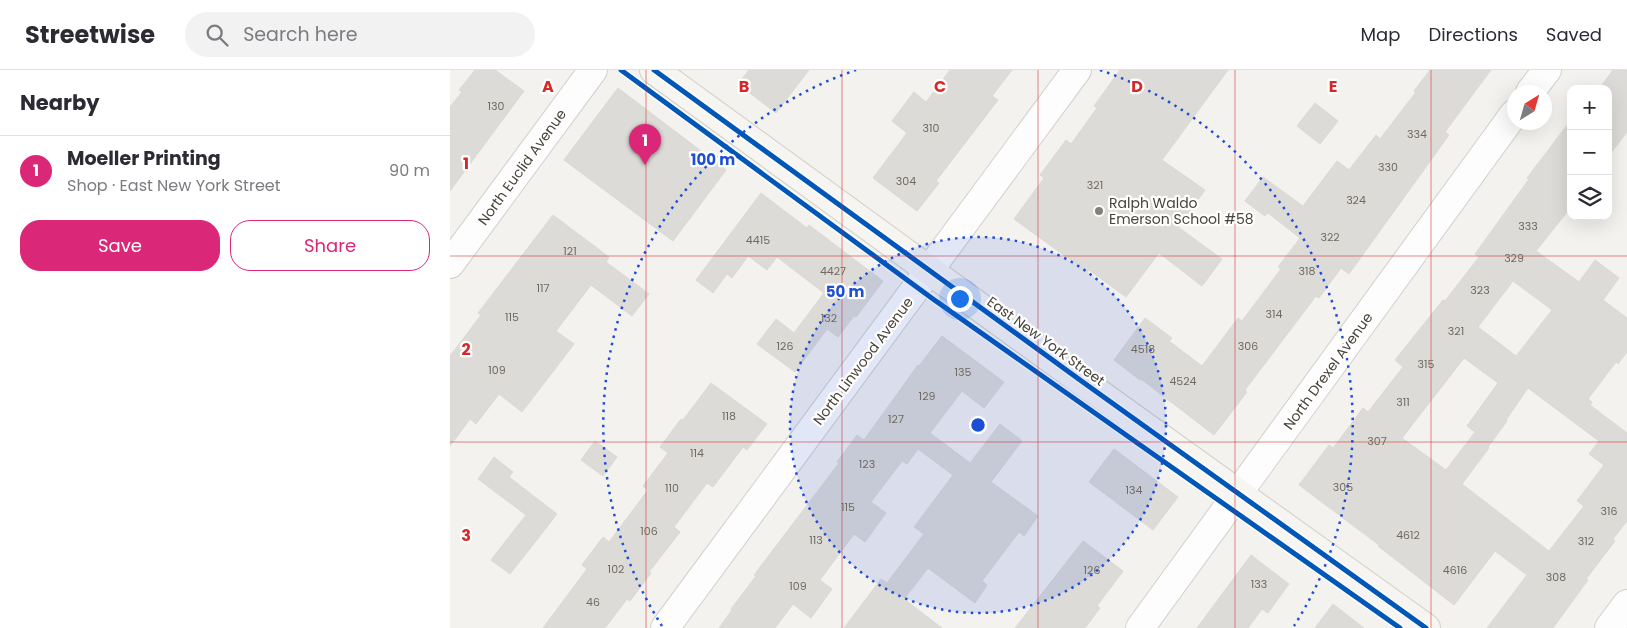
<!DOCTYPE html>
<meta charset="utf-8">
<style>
:root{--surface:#fff;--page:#f2f2f3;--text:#2b2b33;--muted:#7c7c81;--line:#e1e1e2;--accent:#db2777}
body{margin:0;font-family:Poppins,sans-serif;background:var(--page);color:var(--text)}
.controls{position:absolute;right:15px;top:15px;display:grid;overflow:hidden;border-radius:10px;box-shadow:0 5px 20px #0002}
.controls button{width:45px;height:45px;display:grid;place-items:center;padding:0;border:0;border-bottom:1px solid var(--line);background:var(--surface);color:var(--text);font:25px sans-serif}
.compass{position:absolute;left:1057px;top:15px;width:45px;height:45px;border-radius:50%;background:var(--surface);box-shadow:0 5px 20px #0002;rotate:37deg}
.you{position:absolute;left:509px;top:228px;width:18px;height:18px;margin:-12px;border:4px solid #fff;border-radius:50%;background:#1a73e8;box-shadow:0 0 0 8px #1a73e833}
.badge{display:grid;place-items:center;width:32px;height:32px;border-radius:50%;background:var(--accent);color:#fff;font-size:16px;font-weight:700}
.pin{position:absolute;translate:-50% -41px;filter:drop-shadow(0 1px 2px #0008)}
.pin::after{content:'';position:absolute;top:26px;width:18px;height:15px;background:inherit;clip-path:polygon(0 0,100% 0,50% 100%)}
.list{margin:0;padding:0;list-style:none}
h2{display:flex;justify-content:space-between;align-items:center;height:65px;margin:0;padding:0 20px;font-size:21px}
h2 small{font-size:16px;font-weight:400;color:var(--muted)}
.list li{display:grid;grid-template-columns:32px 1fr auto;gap:15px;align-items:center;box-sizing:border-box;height:70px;padding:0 20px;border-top:1px solid var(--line)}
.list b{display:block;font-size:19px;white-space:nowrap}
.list p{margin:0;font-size:16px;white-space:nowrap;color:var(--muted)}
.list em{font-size:16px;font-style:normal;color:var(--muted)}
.actions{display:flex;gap:10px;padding:15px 20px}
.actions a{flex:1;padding:11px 0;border:1px solid var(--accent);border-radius:20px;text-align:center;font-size:18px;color:var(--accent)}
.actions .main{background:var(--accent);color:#fff}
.icon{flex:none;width:28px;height:28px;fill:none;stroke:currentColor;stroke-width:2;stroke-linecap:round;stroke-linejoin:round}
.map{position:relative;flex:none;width:1177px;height:558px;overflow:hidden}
header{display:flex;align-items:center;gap:30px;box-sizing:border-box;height:70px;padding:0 25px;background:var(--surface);border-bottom:1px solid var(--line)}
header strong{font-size:24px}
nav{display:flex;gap:28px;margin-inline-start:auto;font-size:18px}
.search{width:350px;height:45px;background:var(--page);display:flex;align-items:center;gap:12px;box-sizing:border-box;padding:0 18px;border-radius:28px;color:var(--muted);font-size:19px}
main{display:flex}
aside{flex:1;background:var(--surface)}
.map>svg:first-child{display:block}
</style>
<header>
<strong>Streetwise</strong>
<div class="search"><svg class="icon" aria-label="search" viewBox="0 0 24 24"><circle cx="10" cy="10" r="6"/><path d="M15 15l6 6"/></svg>Search here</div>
<nav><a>Map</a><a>Directions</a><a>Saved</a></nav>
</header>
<main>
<aside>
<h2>Nearby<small></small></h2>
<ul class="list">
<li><span class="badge">1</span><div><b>Moeller Printing</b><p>Shop · East New York Street</p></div><em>90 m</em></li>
</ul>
<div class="actions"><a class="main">Save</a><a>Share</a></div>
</aside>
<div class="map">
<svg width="1177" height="558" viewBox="0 0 1177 558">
<rect width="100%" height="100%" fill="#f3f2ef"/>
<g fill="#dddbd7" stroke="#dbd9d5" fill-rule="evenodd">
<path d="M25,0H45L74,21L0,121V37L12,22L9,20Z"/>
<path d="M299,0H359L326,43L288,14Z"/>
<path d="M500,0H562L542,26L548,30L486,111L489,113L467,141L423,108L457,63L442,51L464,22L476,32Z"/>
<path d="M670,0H778L712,90L755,120L728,157L772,189L752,216L709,183L676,227L639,200L637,202L564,149L594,108L590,105L616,70L621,74L647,38L644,36Z"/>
<path d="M980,0H1041L995,62L999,65L899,204L891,198L869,228L866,226L795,320L797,322L764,365L691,309L690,310L664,290L695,248L722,268L719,271L752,296L788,248L792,251L831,199L828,197L850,168L818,143L815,146L795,131L813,107L853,136L887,91L899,100L926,65L930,69L966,22L964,21Z"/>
<path d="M1163,0H1177V62L1158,87V19H1149Z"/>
<path d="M168,18L276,100L223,171L114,90Z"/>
<path d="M865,33L888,51L870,74L847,56Z"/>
<path d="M1121,50V137L1086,181L1129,212L1145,190L1169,208L1153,230L1177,248V282L1168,294L1166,292L1138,329L1142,332L1140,335L1177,363V451L1163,469L1165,471L1136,509L1138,510L1103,558H1037L1077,505L1045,481L1004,535L928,476L929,475L849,415L879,375L883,378L913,338L918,342L953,297L945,290L993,230L995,231L1029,187L1025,184L1079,109L1077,108ZM1063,211L1102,240L1066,286L1028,257ZM1014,288L1048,313L1017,356L1025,362L996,400L952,368ZM1078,318L1149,371L1139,384L1154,395L1127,431L1134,436L1099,481L1012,414L1039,378L1038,377L1057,351L1056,350Z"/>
<path d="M311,123L357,158L359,155L433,211L406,247L404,246L388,267L377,259L345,302L307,274L326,249L344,263L374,223L327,187L317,200L298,186L282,208L277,204L263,223L246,210Z"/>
<path d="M103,145L159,187L156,192L199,224L182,246L141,215L106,261L124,274L72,342L49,324L26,354L20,349L0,376V286L31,245L28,243Z"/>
<path d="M492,266L554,312L534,338L512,321L480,363L520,393L550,354L572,371L541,412L588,446L574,466L569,462L532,511L537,515L525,533L478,498L454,529L492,558H394L431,509L437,513L474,464L464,457L503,405L468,379L457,394L452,391L421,432L436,443L415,472L404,464L370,510L382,519L361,548L343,534L325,558H269L282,540L281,539L306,506L304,505L389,393L387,392L407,365L414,370L468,295L469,296Z"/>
<path d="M261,313L317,354L297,380L293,377L263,417L257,413L224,457L230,462L199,502L201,503L180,531L177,529L155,558H93L137,499L132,495L153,467L159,472L198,420L193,416L218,383L210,377L231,349L233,350Z"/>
<path d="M145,371L167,387L153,406L131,390Z"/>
<path d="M664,379L728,427L703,460L639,412Z"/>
<path d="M44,387L63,402L59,407L107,444L60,504L41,490L76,445L28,409Z"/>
<path d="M633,471L673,501L647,536L650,538L635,558H565Z"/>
<path d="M801,485L839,514L818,543L812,539L798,558H747Z"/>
<path d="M883,534L914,558H865Z"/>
</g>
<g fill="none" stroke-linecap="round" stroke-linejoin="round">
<defs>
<g id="minor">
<path d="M1080,22L1097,0"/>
<path d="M0,194L143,0"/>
<path d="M215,558L627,0"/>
<path d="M690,558L1064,44"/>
</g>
<path id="tertiary" d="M1159,558L1177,534"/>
<path id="secondary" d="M204,0L630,310L976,558"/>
</defs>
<use href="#minor" stroke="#d1d0cc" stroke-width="30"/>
<use href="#tertiary" stroke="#d1d0cc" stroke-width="30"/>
<use href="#secondary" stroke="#d2cfc6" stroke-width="30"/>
<use href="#minor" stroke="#fdfdfd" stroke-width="28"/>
<use href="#tertiary" stroke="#fdfdfd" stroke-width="28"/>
<use href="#secondary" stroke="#f7f5f2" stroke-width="28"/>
<defs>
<g id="cycleway">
<path d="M171,0L483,229L950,558"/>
<path d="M204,0L630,310L976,558"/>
</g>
</defs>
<use href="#cycleway" stroke="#fff" stroke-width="8"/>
<use href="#cycleway" stroke="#0057b8" stroke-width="5"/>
</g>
<path fill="none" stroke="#d62828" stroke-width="1" stroke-opacity="0.55" d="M196,0V558M392,0V558M588,0V558M785,0V558M981,0V558M0,186H1177M0,372H1177"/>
<circle cx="528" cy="355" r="188" fill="#1d4ed8" fill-opacity=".12"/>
<g fill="none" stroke="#1d4ed8" stroke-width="2.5" stroke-dasharray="2.5 5">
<circle cx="528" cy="355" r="188"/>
<path d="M212 556A375 375 0 0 1 406 0M650 0A375 375 0 0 1 844 556"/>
</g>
<circle fill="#858179" stroke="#fff" stroke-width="2" cx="649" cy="141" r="5"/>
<g text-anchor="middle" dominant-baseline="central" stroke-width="4.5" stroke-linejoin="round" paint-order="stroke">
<g font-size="11" fill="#706a62">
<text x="46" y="36">130</text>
<text x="481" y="58">310</text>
<text x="967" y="64">334</text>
<text x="938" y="97">330</text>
<text x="456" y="111">304</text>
<text x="645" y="115">321</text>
<text x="906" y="130">324</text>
<text x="1078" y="156">333</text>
<text x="880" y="167">322</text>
<text x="308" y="170">4415</text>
<text x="120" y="181">121</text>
<text x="1064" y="188">329</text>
<text x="383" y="201">4427</text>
<text x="857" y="201">318</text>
<text x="93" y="218">117</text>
<text x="1030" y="220">323</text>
<text x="824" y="244">314</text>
<text x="62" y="247">115</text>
<text x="379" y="248">132</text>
<text x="1006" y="261">321</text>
<text x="335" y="276">126</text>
<text x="798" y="276">306</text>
<text x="693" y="279">4518</text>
<text x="976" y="294">315</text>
<text x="47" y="300">109</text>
<text x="513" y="302">135</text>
<text x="733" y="311">4524</text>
<text x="477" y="326">129</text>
<text x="953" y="332">311</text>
<text x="279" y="346">118</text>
<text x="446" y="349">127</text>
<text x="927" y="371">307</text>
<text x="247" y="383">114</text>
<text x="417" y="394">123</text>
<text x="893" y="417">305</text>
<text x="222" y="418">110</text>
<text x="684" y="420">134</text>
<text x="398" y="437">115</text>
<text x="1159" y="441">316</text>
<text x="199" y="461">106</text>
<text x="958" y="465">4612</text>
<text x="366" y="470">113</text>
<text x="1136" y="471">312</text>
<text x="166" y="499">102</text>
<text x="642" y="500">126</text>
<text x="1005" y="500">4616</text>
<text x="1106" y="507">308</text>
<text x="809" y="514">133</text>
<text x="348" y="516">109</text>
<text x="143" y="532">46</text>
</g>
<g font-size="14" fill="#4a443a" stroke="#fff">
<text transform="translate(72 97) rotate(-54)">North Euclid Avenue</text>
<text transform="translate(596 271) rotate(36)">East New York Street</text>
<text transform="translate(413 291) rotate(-53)">North Linwood Avenue</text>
<text transform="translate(878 301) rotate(-54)">North Drexel Avenue</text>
</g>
<g font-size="14" fill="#4a443a" stroke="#fff" text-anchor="start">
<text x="659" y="133">Ralph Waldo<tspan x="659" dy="16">Emerson School #58</tspan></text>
</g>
</g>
<g font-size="16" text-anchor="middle" font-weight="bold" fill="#d62828" stroke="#fff" stroke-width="4.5" stroke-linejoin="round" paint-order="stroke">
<text x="98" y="22">A</text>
<text x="294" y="22">B</text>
<text x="490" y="22">C</text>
<text x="687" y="22">D</text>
<text x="883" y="22">E</text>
<text x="16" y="99">1</text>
<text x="16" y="285">2</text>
<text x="16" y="471">3</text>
</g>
<circle cx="528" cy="355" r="8" fill="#1d4ed8" stroke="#fff" stroke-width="2.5"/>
<g font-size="15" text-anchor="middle" font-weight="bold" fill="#1d4ed8" stroke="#fff" stroke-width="4.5" stroke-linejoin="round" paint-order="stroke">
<text x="263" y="95">100 m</text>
<text x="395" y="227">50 m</text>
</g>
</svg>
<div class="controls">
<button>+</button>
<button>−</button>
<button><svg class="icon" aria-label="layers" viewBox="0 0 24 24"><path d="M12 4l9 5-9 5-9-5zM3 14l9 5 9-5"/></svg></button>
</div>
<svg class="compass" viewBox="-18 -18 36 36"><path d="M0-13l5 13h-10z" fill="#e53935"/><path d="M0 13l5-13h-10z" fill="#7c7c81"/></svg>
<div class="you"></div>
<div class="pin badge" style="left:195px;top:95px">1</div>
</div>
</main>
